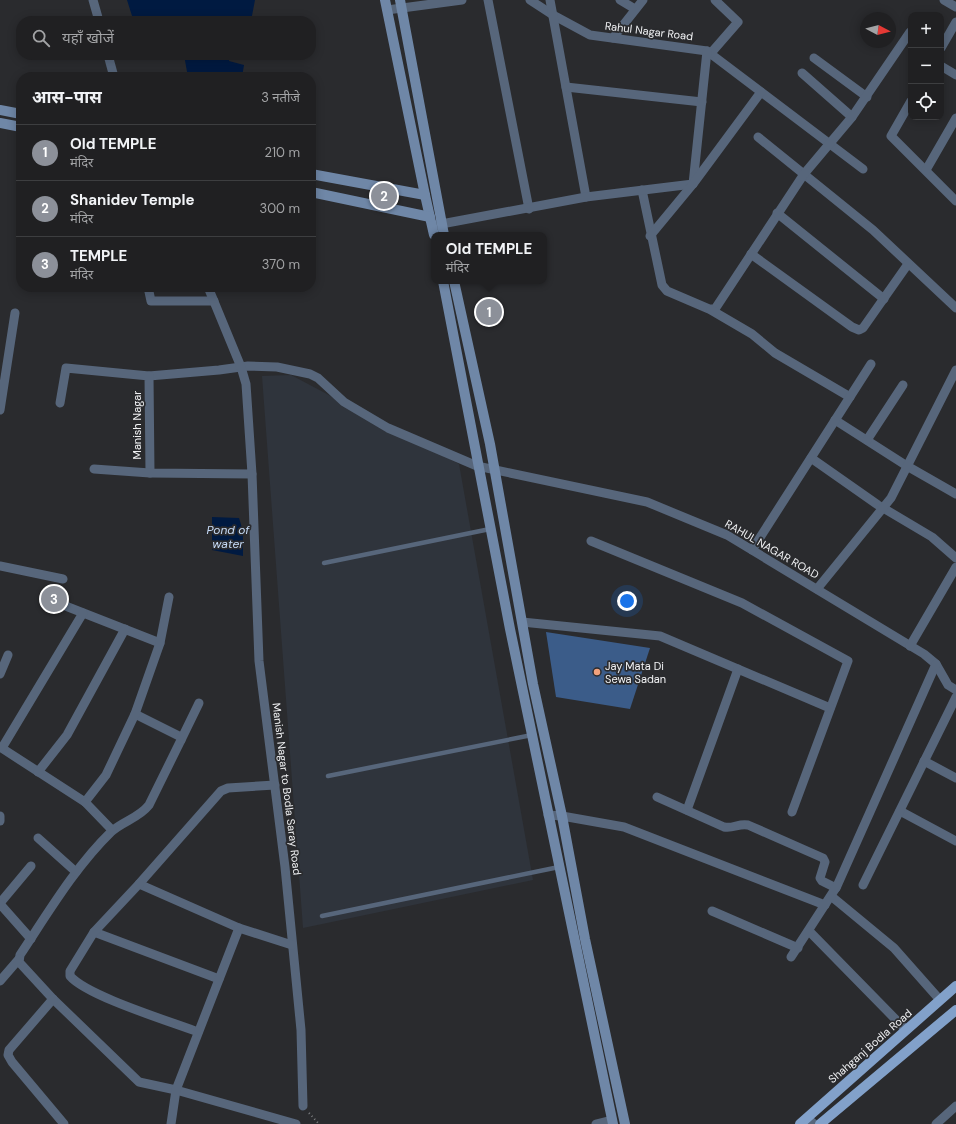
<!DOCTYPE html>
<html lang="hi">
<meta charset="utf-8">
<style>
:root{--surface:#202022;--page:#28282a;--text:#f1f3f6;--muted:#a2a3a5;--line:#3d3e40;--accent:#8c9099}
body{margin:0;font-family:"DM Sans","Noto Sans Devanagari",sans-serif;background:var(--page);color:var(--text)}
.controls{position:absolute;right:12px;top:12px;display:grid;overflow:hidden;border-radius:8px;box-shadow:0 2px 10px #0003}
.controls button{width:36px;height:36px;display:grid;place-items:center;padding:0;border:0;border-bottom:1px solid var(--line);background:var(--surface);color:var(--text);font:20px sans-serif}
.compass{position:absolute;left:860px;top:12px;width:36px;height:36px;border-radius:50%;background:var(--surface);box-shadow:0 2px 10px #0003;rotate:97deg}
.you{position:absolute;left:627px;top:601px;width:14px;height:14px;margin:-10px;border:3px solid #fff;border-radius:50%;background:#1a73e8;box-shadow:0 0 0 6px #1a73e833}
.badge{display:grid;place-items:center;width:26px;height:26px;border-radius:50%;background:var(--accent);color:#fff;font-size:13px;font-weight:700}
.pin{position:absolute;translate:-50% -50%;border:2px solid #fff;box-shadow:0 1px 4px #0006}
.popup{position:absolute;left:431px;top:232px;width:116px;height:52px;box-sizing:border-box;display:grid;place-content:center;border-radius:8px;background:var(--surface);filter:drop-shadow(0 1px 3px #0005);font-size:13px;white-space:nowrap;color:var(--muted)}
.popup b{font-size:15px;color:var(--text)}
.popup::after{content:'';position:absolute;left:50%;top:100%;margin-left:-8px;border:8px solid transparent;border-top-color:var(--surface)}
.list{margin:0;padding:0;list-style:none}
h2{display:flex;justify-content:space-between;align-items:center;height:52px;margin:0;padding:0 16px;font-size:17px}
h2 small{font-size:13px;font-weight:400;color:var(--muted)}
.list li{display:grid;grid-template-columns:26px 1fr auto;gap:12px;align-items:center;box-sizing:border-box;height:56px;padding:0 16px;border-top:1px solid var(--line)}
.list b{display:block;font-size:15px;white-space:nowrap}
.list p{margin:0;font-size:13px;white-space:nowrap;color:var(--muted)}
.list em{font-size:13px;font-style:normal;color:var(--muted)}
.icon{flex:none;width:22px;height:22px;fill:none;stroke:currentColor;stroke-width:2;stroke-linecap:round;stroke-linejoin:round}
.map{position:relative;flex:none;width:956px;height:1124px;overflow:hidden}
.search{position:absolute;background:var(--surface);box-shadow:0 2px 10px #0003;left:16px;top:16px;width:300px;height:44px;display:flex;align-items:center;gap:10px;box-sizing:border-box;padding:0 14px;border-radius:16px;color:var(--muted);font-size:15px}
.panel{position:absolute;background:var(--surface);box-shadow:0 2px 10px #0003;left:16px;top:72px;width:300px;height:220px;border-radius:16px}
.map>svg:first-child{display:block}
</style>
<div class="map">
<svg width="956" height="1124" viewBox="0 0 956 1124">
<rect width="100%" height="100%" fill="#2a2b2e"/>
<path fill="#2f343c" d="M291,375L459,464L533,880L303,928L262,376Z"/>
<g fill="#001a41">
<path d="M127,0H255L251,21H177L160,16L133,19Z"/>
<path d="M184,55H230L229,61L244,65L242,77H188Z"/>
<path d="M212,517L239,518L243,531V556L212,550Z"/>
</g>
<path fill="#3b5c89" d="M546,632L650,648L630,709L556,697Z"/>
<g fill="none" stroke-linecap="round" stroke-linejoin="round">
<path stroke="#7f8083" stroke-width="2" stroke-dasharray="1 3" stroke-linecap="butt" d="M309,1113L319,1124"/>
<g stroke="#57667b" stroke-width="4.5">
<path d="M324,563L490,529"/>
<path d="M328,776L532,735"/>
<path d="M322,916L559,867"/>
</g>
<g stroke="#57667b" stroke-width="9">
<path d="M93,0L99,21"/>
<path d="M488,0L529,209"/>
<path d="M530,0L553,15L590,35L707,51L863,169"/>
<path d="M550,0L586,197"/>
<path d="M620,0L635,9"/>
<path d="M944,0L956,7"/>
<path d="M387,10L462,0"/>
<path d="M613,38L643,0"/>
<path d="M941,48L956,22"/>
<path d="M711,53L738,22L715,0"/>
<path d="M108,55L114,77"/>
<path d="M814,58L867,97"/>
<path d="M941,66L956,75"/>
<path d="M802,73L852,117"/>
<path d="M566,87L702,102"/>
<path d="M911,101L891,136L956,201"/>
<path d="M758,137L873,230L956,308"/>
<path d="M926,170L956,118"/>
<path d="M642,190L662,285L667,291L709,309H715L804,174L852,117L910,32"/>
<path d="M777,213L884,299"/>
<path d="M436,225L586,197L693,184L707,51"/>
<path d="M650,236L693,184L761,92"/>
<path d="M751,254L852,327L859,330L863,328L908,264"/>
<path d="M148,287L151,301H214"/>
<path d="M711,310L752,334L775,353L850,397"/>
<path d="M149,376L219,370L248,366L277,367L310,374L318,378L344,402L388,428L477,466L647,502L727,535L924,654L936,664L948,685L956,690"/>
<path d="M60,403L66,368L149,376L150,473"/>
<path d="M0,410L15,313"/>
<path d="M835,420L907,466L956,494"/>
<path d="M867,440L903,385"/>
<path d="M811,458L878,505L932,537L956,558"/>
<path d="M94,469L150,473L252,474L246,384L241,367L208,287"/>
<path d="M252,474L259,661L285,867L301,1030L303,1106"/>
<path d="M591,541L742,603L848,661L792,812"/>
<path d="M752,550L871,364"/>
<path d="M0,566L63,579"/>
<path d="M817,589L891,498L956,370"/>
<path d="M63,605L160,643"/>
<path d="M522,622L660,636L830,708"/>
<path d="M910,646L956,567"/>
<path d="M0,674L8,655"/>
<path d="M135,714L181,737V740L149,805C139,818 123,821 111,832C75,867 48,913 20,955L19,962L53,999L139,1082L176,1090L296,1124"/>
<path d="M181,740L199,703"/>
<path d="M0,747L85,802L106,775L135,714L160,643L169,597"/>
<path d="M2,748L83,613"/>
<path d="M924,761L956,778"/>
<path d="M38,772L67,735L125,629"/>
<path d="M657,797L724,827C733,829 739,823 748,825L823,858L825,862L820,878L822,881L836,888"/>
<path d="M85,802L112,830"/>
<path d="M687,810L738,669"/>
<path d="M900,811L956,841"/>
<path d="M548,815L562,816L624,827L825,905"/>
<path d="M0,816V821"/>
<path d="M38,838L76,872"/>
<path d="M139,884L239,928L292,945"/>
<path d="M863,885L956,697"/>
<path d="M831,896L894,948L940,1000"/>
<path d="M0,903L31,866"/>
<path d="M0,904L31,939"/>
<path d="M712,911L798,948"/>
<path d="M809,931L906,1030"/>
<path d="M94,932L219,979"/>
<path d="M791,957L837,886L936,664"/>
<path d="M0,981L19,959"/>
<path d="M53,999L9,1050L8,1055L12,1062L64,1124"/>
<path d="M198,1032C169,1021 87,996 70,976V971L94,932L139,884L221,791L228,788L275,785"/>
<path d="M807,1118L814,1124"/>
<path d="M171,1124L176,1090L239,928"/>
<path d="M596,1124L612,1120"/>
<path d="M936,1124L956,1106"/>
</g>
<g stroke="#6f87a7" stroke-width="10">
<path d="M385,0L425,195L434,235"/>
<path d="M400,0L444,235"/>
<path d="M0,110L21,114"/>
<path d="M0,123L21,127"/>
<path d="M311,174L425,195"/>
<path d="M311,192L430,217"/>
<path d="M443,281L510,629L613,1124"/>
<path d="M454,281L490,444L533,684L562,816L585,939L625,1124"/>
</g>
<g stroke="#82a1ca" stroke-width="10">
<path d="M800,1124L956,986"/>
<path d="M820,1124L956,1010"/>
</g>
</g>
<circle fill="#f1a17c" stroke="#2a2b2e" stroke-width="1.5" cx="597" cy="672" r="4"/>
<g text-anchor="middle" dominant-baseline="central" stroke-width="3.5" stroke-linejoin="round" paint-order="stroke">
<g font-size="11" fill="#f1f2f4" stroke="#2a2b2e">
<text transform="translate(649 31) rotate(7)">Rahul Nagar Road</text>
<text transform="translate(137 425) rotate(-90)">Manish Nagar</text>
<text transform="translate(772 549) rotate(30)">RAHUL NAGAR ROAD</text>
<text transform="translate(287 789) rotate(83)">Manish Nagar to Bodla Saray Road</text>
<text transform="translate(870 1046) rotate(-41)">Shahganj Bodla Road</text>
</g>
<g font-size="11" fill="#f1f2f4" stroke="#2a2b2e" text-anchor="start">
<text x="605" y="666">Jay Mata Di<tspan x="605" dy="13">Sewa Sadan</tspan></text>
</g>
<g font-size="12" font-style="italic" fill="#c6dbf7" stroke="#2a2b2e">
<text x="228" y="530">Pond of<tspan x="228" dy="14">water</tspan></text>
</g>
</g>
</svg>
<div class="controls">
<button>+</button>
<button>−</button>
<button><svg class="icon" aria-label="locate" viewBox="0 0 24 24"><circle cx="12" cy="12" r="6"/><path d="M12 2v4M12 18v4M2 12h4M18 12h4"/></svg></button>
</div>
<svg class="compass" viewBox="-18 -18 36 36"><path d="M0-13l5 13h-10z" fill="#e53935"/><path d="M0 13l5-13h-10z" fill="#a2a3a5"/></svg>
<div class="you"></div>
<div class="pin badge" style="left:489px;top:312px">1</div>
<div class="popup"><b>Old TEMPLE</b>मंदिर</div>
<div class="pin badge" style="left:384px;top:196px">2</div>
<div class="pin badge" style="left:54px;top:599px">3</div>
<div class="search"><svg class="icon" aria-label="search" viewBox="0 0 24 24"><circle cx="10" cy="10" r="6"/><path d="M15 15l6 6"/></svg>यहाँ खोजें</div>
<section class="panel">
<h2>आस-पास<small>3 नतीजे</small></h2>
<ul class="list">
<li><span class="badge">1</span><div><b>Old TEMPLE</b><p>मंदिर</p></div><em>210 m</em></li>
<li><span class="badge">2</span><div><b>Shanidev Temple</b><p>मंदिर</p></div><em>300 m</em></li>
<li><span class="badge">3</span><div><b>TEMPLE</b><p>मंदिर</p></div><em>370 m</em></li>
</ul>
</section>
</div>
